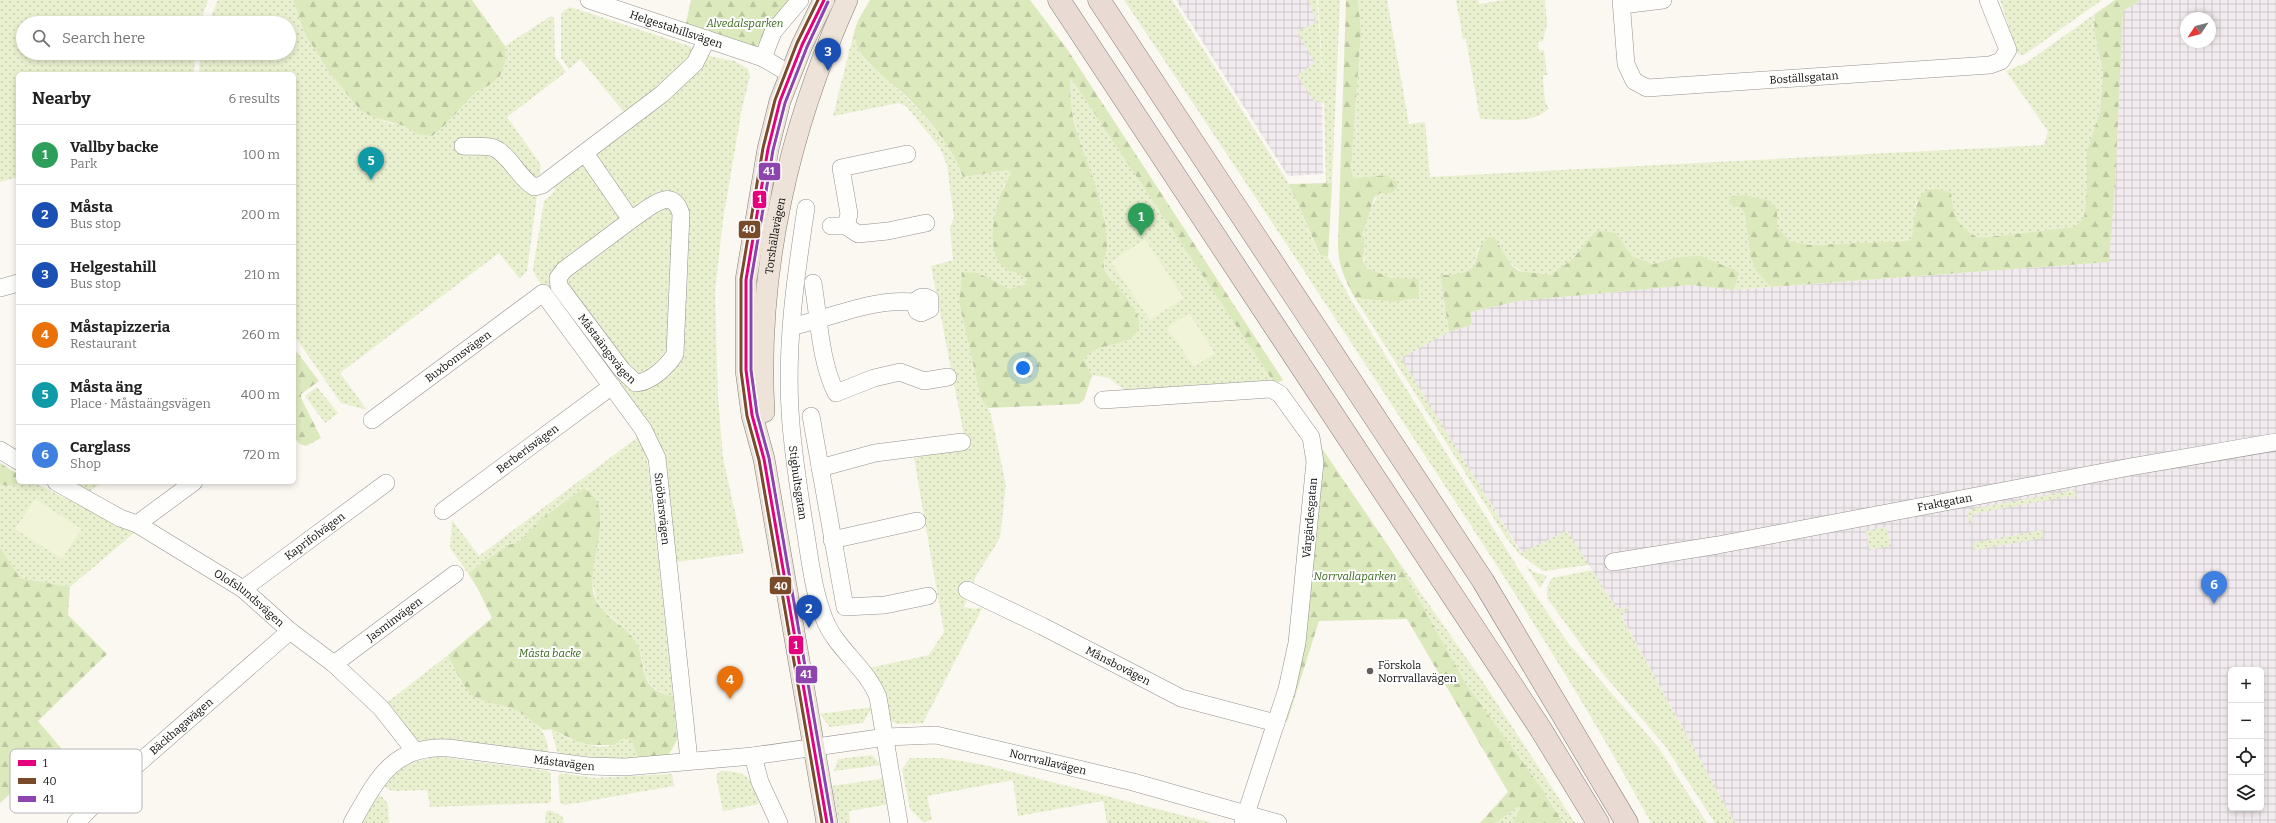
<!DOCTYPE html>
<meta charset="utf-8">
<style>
:root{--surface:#fff;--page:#f2f2f2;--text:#222;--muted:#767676;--line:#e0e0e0;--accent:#d93025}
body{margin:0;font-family:Bitter,serif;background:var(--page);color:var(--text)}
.controls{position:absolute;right:12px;bottom:12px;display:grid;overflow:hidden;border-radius:6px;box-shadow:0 2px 6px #0003}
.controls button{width:36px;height:36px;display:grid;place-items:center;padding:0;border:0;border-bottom:1px solid var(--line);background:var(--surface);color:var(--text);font:20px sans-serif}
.compass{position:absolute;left:2180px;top:12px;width:36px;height:36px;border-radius:50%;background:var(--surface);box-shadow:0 2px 6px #0003;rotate:235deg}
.you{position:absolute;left:1023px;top:368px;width:14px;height:14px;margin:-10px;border:3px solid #fff;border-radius:50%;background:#1a73e8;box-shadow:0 0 0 6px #1a73e833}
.badge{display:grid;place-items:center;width:26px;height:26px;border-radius:50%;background:var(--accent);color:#fff;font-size:13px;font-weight:700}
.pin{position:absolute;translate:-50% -33px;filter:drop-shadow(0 1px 2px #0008)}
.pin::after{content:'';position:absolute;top:21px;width:14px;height:12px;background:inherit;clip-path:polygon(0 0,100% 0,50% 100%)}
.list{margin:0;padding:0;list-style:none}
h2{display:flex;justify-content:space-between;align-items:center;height:52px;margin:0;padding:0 16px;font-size:17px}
h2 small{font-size:13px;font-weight:400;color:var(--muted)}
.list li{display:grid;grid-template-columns:26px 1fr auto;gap:12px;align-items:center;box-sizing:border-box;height:60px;padding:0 16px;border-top:1px solid var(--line)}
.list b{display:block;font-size:15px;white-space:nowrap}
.list p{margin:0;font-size:13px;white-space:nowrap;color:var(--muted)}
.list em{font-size:13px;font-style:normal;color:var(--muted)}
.icon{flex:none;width:22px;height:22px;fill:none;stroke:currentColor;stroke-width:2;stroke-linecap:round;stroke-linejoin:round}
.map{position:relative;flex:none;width:2276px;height:823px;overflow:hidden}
.search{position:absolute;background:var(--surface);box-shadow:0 2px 6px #0003;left:16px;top:16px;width:280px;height:44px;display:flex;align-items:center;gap:10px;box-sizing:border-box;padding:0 14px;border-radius:22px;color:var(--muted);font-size:15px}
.panel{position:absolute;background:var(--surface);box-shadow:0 2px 6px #0003;left:16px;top:72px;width:280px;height:412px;border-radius:6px}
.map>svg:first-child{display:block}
</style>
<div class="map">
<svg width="2276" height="823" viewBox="0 0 2276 823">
<defs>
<pattern id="industrial-grid" width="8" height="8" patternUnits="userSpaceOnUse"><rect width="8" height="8" fill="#f1eaee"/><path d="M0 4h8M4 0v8" fill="none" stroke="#cdc8cb"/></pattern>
<pattern id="grass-dots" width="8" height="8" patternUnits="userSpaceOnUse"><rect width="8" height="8" fill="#e9f0cf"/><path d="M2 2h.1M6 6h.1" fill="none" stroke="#c7cdb1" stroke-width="1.8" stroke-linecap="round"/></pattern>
<pattern id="forest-firs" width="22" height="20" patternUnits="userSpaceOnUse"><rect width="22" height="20" fill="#dce9bd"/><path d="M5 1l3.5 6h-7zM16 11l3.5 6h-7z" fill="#bcc7a1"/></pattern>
</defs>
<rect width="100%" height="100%" fill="#fbf7f1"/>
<g fill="url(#industrial-grid)" fill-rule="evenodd">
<path d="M1176,0H1316L1322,78L1323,174L1288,176Z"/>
<path d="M2141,0H2276V823H1735L1621,615L1567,531L1522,553L1400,358L1449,332L1472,325L1471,312L1518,301L1691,285L1734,290L2108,262L2115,186L2123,11ZM2186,18H2210V42H2186ZM2231,670H2261V808H2231Z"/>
</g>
<g fill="url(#grass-dots)">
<path d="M0,0H208L200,23H23V53H195L194,74H18V177L0,182Z"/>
<path d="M218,0H293L305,34L329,72L360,110L386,122L404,126L419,135L432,136L440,130L477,91L488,86L506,59L505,46L551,16L554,18L555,57L566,72L507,117L541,165L527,271L520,279L499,253L340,373L367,410L341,403L294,335V74H199L200,53H289V23H208Z"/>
<path d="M1124,0H1172L1289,184L1319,255L1328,257L1351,300L1526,581L1553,621L1568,643L1658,747L1707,823H1651C1579,689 1495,562 1411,434C1316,289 1221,144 1124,0Z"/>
<path d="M1309,0H1317L1324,91L1318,0H1340L1332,183H1326L1324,103L1314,101L1297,75L1315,63L1297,31L1316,23Z"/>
<path d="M1358,0H1387L1409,124L1425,122L1430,177L2044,145L2048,131L2006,71L2026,63L2095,14L2094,30L2103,72L2100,112L2087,150V186L2084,218L2075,227L1978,238C1955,223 1955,219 1951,193L1916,202L1912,238L1909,241L1810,245L1790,241L1777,227V209L1741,208L1745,212L1750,256L1756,271L1771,287L1734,290L1739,272L1673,258L1653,264L1632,256L1616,233L1598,230L1589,238L1573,259L1550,275C1519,273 1512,271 1499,243L1478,248L1474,267L1466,273L1458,275H1440L1449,332L1401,358L1521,553L1567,531L1589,565L1543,571L1519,554L1505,536L1355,298L1393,302L1419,298V279C1407,281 1394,279 1382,275C1364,268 1363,265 1365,246C1365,241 1363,236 1364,231C1367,210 1380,194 1386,175L1354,178L1351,170L1361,30Z"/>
<path d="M1456,0H1478L1479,4L1505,0H1545L1547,24L1543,41L1538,42L1539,51L1544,50L1547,75H1543V77L1545,102L1549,108C1534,125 1501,119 1480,119L1466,39H1463Z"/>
<path d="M2000,0H2102L2024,55L2018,54Z"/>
<path d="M570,7L689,46L713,57L734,61L748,69L750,76L742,108L723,220L715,292L718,397L723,458L744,553L676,562L668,478L654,441L536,277L533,269L544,201L555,191L553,183L634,124L580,59L569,69L561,58V13Z"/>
<path d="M855,28C854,38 857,48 863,57C870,67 883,76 892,84C920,110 950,141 963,177L1009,170L1011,175L1003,186L1004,267L1024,276L1027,280L1026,284L1010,289L992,280L962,272L959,302L981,399L988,408L991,415L1006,485L1000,538L976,576L964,607L975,609L983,607L923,723L897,724L887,719L869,668L929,655L944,632L914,458L956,449L965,440L931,266L953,260L950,227L954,218L947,165L940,148L906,106L899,103L833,116Z"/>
<path d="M1071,77L1275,384L1125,390L1109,378L1092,375L1087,368L1084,360C1091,348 1104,347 1116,343L1118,288L1105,270L1103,258L1107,248L1100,201L1079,141L1070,101Z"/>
<path d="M317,387L338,413L325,423L305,396Z"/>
<path d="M638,437L646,455L649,472L673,696L665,695L652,686L645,675L641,654L621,625L600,608L596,599L592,579L594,564L588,489L584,488L541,519L519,542L508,545L468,573L450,548L452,520L479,556Z"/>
<path d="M20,482H33L134,533L70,587L20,578L0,547V485L13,486Z"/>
<path d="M60,482H102L86,494Z"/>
<path d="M2075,490L2076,496L2072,498L2070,496L1972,514L1973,522L1969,523L1968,513L1972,509Z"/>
<path d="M1886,527L1891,546L1869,550L1866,531Z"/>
<path d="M2042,530L2044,538L1974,550L1973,543Z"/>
<path d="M1393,553L1481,679L1575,823H1563L1550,801L1466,684Z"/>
<path d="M1526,566L1534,572L1547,576L1540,588Z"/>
<path d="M1592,570L1615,606L1623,609L1630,606L1621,616L1735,823H1715L1665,746L1599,669L1547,598V587L1552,578Z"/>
<path d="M448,655C454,668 460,685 472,694C484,705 500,703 515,709C534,718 550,734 548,756L419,742L384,705Z"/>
<path d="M872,707L863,723L830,727L820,714Z"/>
<path d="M551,729C565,738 598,753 615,744C618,742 622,739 625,736L632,742L638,758H602L560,754L557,751Z"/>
<path d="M872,755L881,765L834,771L838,759Z"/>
<path d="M441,757L548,771L551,775V800L549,803L430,807L427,790L392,791L385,787V782C401,766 419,758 441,757Z"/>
<path d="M910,758H941L985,765L1212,823H1107L1103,801L1018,816L1013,780L927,796L932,820L923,822L910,809L902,769Z"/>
<path d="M720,771C748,770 752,779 759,804L723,811L716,776Z"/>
<path d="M560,773L595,778L672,774L674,786L565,805L560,803L558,777Z"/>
<path d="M886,778L890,804L849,811L850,823H839L832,786Z"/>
<path d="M380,795L388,804L389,823H361L376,797Z"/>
<path d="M1517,807L1520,808L1513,823H1496Z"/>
<path d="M549,810L562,816L564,823H545L546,812Z"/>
</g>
<g fill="url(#forest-firs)">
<path d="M293,0H472L505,46L506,59L500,76L488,86L477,91L440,130L432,136L419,135L404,126L373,117L360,110L329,72L305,34Z"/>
<path d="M691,0H794L780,14L753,51L685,27Z"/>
<path d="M870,0H1030L1067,49L1283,380L1275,384L1071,78C1065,125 1094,166 1102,210C1105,222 1107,234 1107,247C1107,255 1101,260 1105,270C1112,285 1149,315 1137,332C1126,348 1095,341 1084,360L1092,375L1084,400L1079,404L988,408L981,399L959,302L962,272L978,273L1010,289L1026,284L1027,280C1021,272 1010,273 1003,267C982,246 997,196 1011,174L1008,170L963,177C952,146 928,118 905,95C890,81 858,60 855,39C852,26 864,11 870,0Z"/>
<path d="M1346,0H1358L1361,30L1351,170L1354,178L1386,175L1397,182V188L1391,193H1380L1374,198L1363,233L1365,243L1363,260L1367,268L1391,278L1419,279V298L1393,302L1355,298C1345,280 1338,265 1338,244Z"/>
<path d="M2115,0H2141L2123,11L2115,186L2109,262L1771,287L1756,271L1750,256L1745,213L1741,208L1729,204L1730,197L1743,195L1768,200L1777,209V227L1790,241L1810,245L1909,241L1912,238C1915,212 1914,177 1951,193C1955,219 1955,223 1978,238L2075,227L2084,218L2087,186V150L2100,112L2103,72L2094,30L2095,14Z"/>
<path d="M1332,183L1328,257L1320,255L1289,184Z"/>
<path d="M1598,230L1616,233L1632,256L1653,264L1673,258L1701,256L1739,272L1734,290L1691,285L1518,301L1471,312L1472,325L1449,332L1440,275C1453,275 1463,275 1474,267C1478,253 1478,245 1490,237L1495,238L1512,266L1519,271L1550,275L1573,259L1589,238Z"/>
<path d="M297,352L319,381L301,394V398L321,438L306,446L300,444L294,438V355Z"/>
<path d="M1319,444L1393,553L1466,684L1542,789L1563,823H1513L1520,808L1517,807L1496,823H1480L1508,792L1407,619L1319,621L1287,722L1283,718Z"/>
<path d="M0,463L18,474V482H20L13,486L0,485Z"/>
<path d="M584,488C592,491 599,503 600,512C602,538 590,564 593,591C597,615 623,622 635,641C644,654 640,673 651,686C657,692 665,695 673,696L677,740L667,758H638L632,742L625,737L614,745H590L578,742L551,729L543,730C534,722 526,715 516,710C501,703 482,705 470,693C460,682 454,668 448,655L492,618L478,589L468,573L508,545L519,542L541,519Z"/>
<path d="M0,547L20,578L70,587L68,615L107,654L38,721L61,748L0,803Z"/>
</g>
<g fill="#f2f4da">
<path d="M1145,239L1184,298L1150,320L1111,262Z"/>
<path d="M1189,313L1215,353L1194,367L1167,328Z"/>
<path d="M35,499L82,529L62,559L15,529Z"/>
</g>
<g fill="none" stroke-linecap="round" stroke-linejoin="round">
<defs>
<g id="minor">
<path id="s1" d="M589,0L763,58L790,74"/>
<path id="s2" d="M1621,0L1626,64L1634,81L1647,88L1990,65L2001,61L2008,50L1988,0"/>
<path d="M1622,5L1663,0"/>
<path d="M763,58L773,32L800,0"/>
<path d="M463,146C472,147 486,145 494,148C509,154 519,178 534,187L542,185L662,94L695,63L707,39"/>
<path id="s3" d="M585,153L631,220L564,270L558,278L559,286L622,370L636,383C651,382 668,366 675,354L681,214C672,183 647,210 631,220"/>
<path id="s4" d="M806,208C796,274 786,342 790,410C792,450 799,490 805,529C810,559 813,590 824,618C835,648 866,667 878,697L899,823"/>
<path d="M831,226H846"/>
<path d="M846,226L849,214L841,168L907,154"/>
<path d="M846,226L858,234L888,231L926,223"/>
<path d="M813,283C819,319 820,361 836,393L874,378L900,372L924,381L948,377"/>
<path d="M0,288L18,283"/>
<path d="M798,325C836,316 875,298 914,302C920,297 923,295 930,299V309L921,313L917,311L914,302"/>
<path d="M1103,400L1271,389L1280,394L1311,437L1315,462L1297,643L1287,689L1243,823"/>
<path d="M811,416L845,607L885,605L928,596"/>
<path id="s5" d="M372,420L543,293L643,429L657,458L689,760"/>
<path d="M0,450L18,461"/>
<path d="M820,468L875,453L962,442"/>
<path id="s6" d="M56,482L120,518L137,524L243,589L290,631L334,664L381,708L414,750"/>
<path id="s7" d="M443,511L612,386"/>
<path d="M137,524L194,482"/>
<path d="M832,540L917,521"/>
<path id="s8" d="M1613,562L1718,545L2130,467L2276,442"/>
<path id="s9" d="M243,589L386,483"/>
<path id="s10" d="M967,590L1042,626L1181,698L1276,723"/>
<path id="s11" d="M334,664L455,574"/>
<path d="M753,756L760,782L779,823"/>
<path id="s12" d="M76,823L109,789L290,631"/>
<path id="s13" d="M352,823C377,779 392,745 449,748L588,766L625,767L753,756L886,737L936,735L1133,782L1278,823"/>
</g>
<g id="major">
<path d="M824,0L802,45L780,101L768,149L746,280V370L752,415L764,459L827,823"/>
<path id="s14" d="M764,412C756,270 789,129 847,0"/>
</g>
<g id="highway">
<path d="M1059,0L1540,728L1598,823"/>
<path d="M1099,0L1483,581L1627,823"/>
</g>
</defs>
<use href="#minor" stroke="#949290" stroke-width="18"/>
<use href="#major" stroke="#81807d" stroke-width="22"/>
<use href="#highway" stroke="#81807d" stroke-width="23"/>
<use href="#minor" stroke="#fefefd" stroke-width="17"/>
<use href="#major" stroke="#ede3d8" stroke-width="21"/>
<use href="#highway" stroke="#eadad4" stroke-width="22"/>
<defs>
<path id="bus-1" d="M824,0L802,45L780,101L768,149L746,280V370L752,415L764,459L827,823"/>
<path id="bus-2" d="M818,0L797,43L775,100L763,148L741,279V371L747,416L759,460L822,823"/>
<path id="bus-3" d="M828,2L807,47L785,103L773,150L751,280V370L757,414L769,458L832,822"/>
</defs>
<use href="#bus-1" stroke="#fff" stroke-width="6"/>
<use href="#bus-2" stroke="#fff" stroke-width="6"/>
<use href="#bus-3" stroke="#fff" stroke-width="6"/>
<use href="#bus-1" stroke="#e5007d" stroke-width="3"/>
<use href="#bus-2" stroke="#7a4b2a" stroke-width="3"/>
<use href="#bus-3" stroke="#8e44ad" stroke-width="3"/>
</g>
<circle fill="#605f5d" stroke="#fff" stroke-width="1.5" cx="1370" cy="671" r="4"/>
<g text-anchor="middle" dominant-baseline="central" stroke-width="4" stroke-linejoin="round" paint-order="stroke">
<g font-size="11" font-style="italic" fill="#38681a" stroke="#fff">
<text x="745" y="23">Alvedalsparken</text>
<text x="1355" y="576">Norrvallaparken</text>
<text x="550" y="653">Måsta backe</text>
</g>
<g font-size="11" fill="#0d0d0d" stroke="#fff">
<text stroke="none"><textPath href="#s1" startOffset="92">Helgestahillsvägen</textPath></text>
<text stroke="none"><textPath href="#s2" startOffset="255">Boställsgatan</textPath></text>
<text stroke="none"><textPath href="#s14" startOffset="177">Torshällavägen</textPath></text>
<text stroke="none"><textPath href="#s3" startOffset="262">Måstaängsvägen</textPath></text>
<text stroke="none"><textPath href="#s5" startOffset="107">Buxbomsvägen</textPath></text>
<text stroke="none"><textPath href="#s7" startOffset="105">Berberisvägen</textPath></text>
<text stroke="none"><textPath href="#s4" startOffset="276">Stighultsgatan</textPath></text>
<text stroke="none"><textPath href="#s8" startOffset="337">Fraktgatan</textPath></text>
<text stroke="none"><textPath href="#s5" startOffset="465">Snöbärsvägen</textPath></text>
<text transform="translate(1310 518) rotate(-85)">Vårgärdesgatan</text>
<text stroke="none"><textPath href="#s9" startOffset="89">Kaprifolvägen</textPath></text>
<text stroke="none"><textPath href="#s6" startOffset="226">Olofslundsvägen</textPath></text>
<text stroke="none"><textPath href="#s11" startOffset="75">Jasminvägen</textPath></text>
<text stroke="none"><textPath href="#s10" startOffset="169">Månsbovägen</textPath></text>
<text stroke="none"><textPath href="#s12" startOffset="143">Bäckhagavägen</textPath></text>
<text stroke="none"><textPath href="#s13" startOffset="737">Norrvallavägen</textPath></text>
<text stroke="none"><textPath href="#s13" startOffset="248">Måstavägen</textPath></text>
</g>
<g font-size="11" fill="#0d0d0d" stroke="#fff" text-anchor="start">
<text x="1378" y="665">Förskola<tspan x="1378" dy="13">Norrvallavägen</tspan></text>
</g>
</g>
<rect x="10" y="749" width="132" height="64" rx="6" fill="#fff" stroke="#b6b6b6" stroke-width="1"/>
<rect x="18" y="760" width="18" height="6" fill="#e5007d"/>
<rect x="18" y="778" width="18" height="6" fill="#7a4b2a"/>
<rect x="18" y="796" width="18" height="6" fill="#8e44ad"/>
<g font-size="11" fill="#0d0d0d">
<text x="43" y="767">1</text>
<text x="43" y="785">40</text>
<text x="43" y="803">41</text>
</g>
<g stroke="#fff" stroke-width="1.5">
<rect x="758" y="162" width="23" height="19" rx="4" fill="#8e44ad"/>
<rect x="752" y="190" width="15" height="19" rx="4" fill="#e5007d"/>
<rect x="738" y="220" width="23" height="19" rx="4" fill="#7a4b2a"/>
<rect x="769" y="576" width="23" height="19" rx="4" fill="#7a4b2a"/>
<rect x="788" y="635" width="16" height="20" rx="4" fill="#e5007d"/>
<rect x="795" y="665" width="23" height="19" rx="4" fill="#8e44ad"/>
</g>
<g font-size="11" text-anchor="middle" font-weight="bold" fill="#fff">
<text x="769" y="175">41</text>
<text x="760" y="203">1</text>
<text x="749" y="233">40</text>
<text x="781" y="590">40</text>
<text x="796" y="649">1</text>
<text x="806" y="678">41</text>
</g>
</svg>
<div class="controls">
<button>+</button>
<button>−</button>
<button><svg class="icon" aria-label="locate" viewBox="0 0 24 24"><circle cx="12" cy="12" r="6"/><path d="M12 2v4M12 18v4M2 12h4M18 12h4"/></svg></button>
<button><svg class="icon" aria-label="layers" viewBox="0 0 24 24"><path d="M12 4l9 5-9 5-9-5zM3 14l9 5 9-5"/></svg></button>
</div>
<svg class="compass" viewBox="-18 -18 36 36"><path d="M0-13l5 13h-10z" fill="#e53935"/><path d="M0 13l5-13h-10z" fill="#767676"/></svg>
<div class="you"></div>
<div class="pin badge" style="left:1141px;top:236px;background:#2e9e5b">1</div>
<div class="pin badge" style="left:809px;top:628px;background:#1a4fb4">2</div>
<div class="pin badge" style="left:828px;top:71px;background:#1a4fb4">3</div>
<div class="pin badge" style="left:730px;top:699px;background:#e8710a">4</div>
<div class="pin badge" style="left:371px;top:180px;background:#0f9aa8">5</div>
<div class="pin badge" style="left:2214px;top:604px;background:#3f7fe0">6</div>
<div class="search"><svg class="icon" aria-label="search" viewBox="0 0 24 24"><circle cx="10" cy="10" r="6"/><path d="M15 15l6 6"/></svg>Search here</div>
<section class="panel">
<h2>Nearby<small>6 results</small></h2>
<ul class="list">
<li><span class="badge" style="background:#2e9e5b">1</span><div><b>Vallby backe</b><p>Park</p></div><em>100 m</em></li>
<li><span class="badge" style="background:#1a4fb4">2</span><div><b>Måsta</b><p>Bus stop</p></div><em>200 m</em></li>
<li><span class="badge" style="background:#1a4fb4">3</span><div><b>Helgestahill</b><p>Bus stop</p></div><em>210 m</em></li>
<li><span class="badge" style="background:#e8710a">4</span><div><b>Måstapizzeria</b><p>Restaurant</p></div><em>260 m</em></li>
<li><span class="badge" style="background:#0f9aa8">5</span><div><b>Måsta äng</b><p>Place · Måstaängsvägen</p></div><em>400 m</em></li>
<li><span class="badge" style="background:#3f7fe0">6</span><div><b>Carglass</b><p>Shop</p></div><em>720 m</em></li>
</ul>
</section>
</div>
